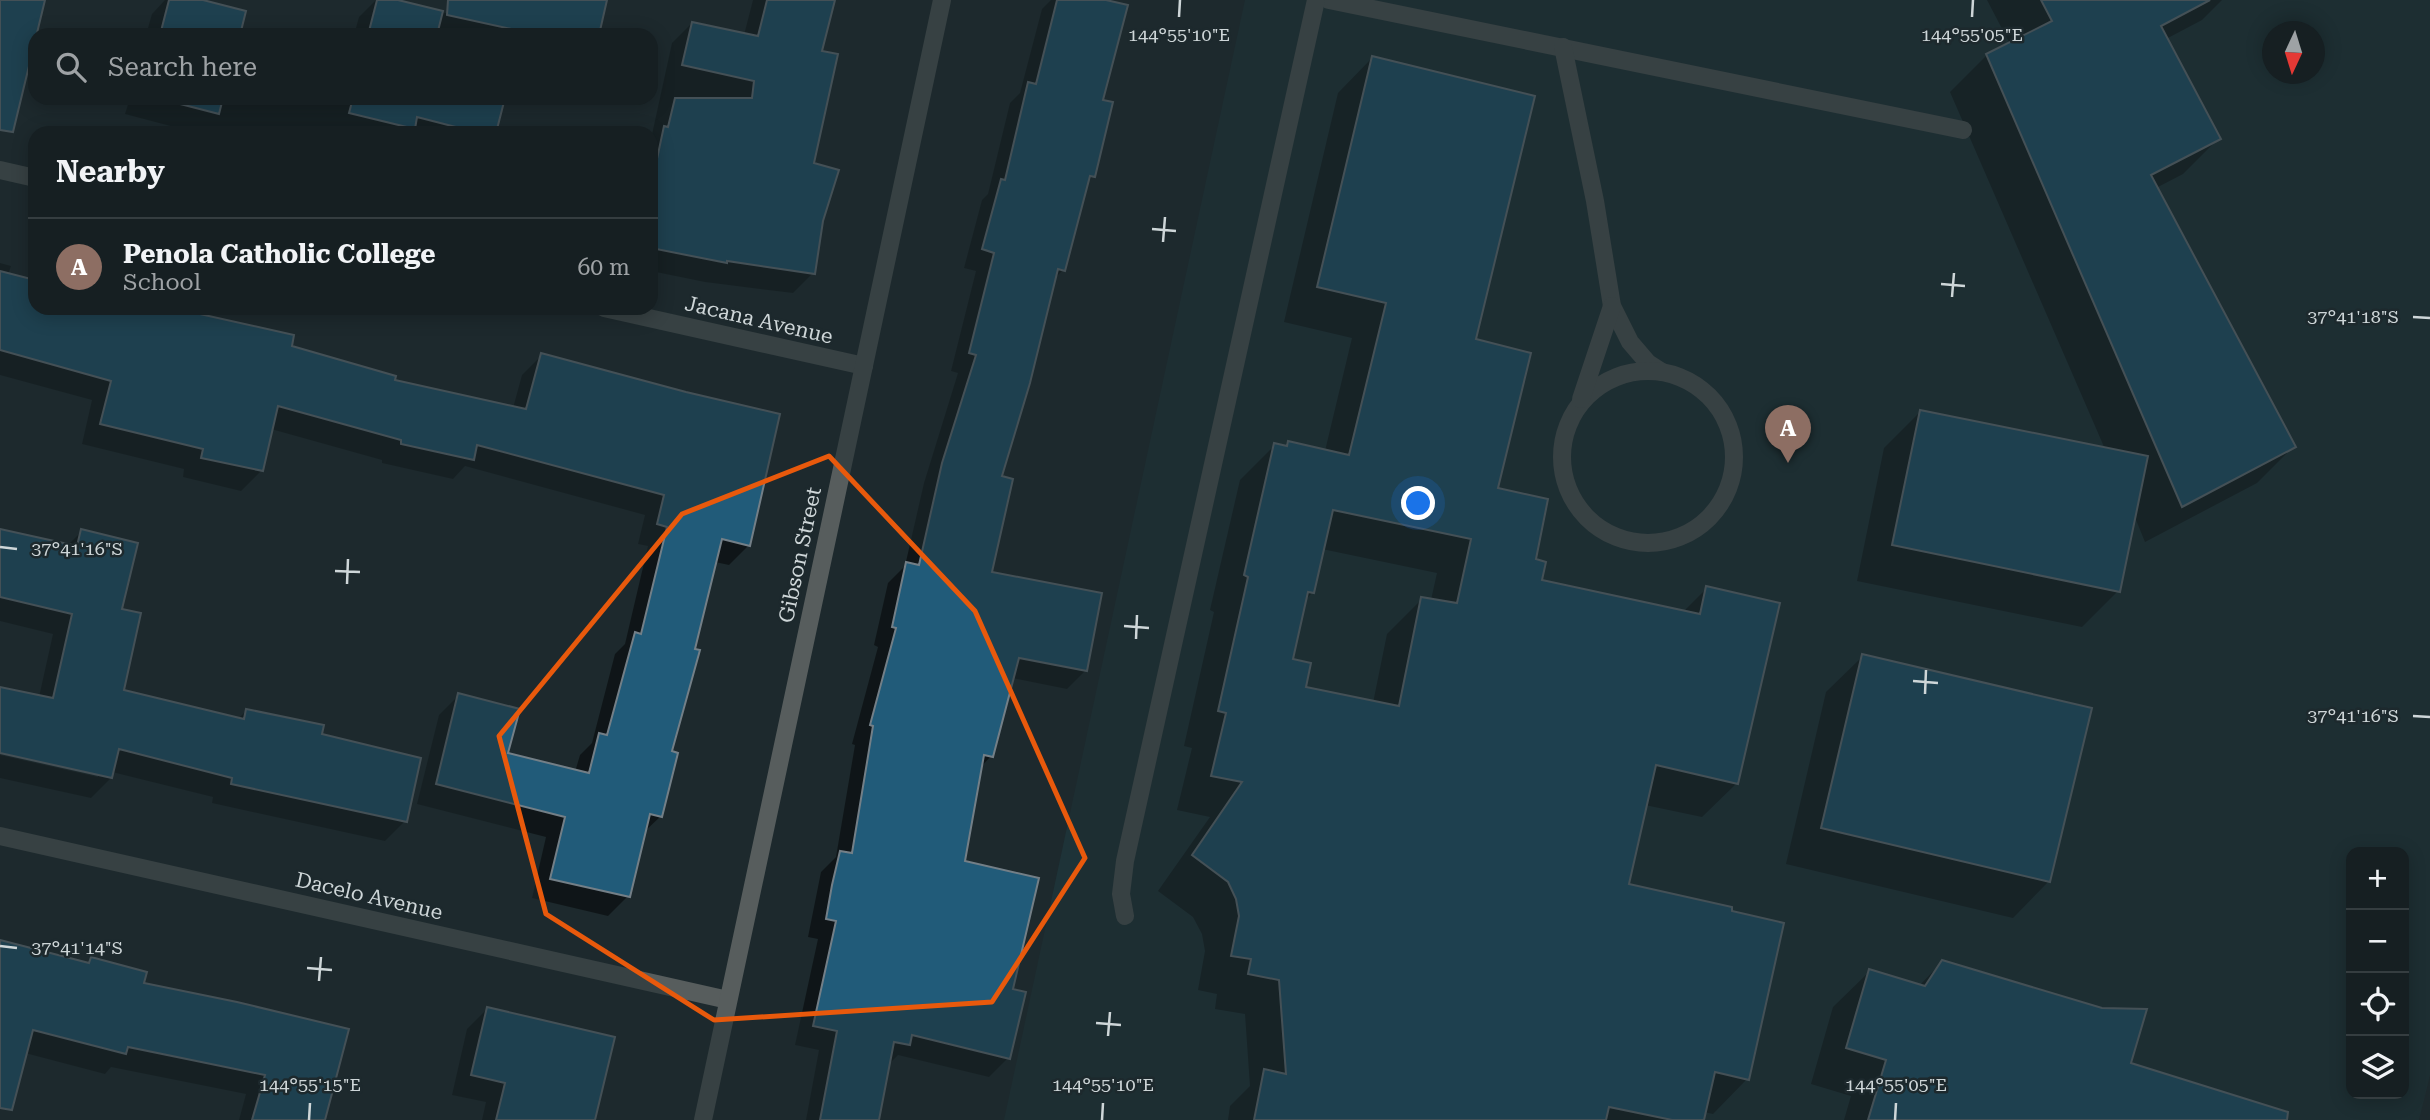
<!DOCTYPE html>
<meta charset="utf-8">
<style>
:root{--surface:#161f22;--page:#1f272a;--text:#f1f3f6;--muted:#9ea2a5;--line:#353d40;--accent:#d49cfc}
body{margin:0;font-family:"Roboto Serif",serif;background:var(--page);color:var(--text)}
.controls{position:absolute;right:21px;bottom:21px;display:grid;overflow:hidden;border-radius:14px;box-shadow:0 4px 18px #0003}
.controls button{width:63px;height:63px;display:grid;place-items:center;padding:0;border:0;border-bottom:2px solid var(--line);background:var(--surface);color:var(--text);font:35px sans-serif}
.compass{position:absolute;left:2262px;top:21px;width:63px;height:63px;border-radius:50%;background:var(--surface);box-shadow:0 4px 18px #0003;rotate:184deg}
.you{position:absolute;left:1419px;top:504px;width:24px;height:24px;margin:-18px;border:5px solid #fff;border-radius:50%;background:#1a73e8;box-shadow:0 0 0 10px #1a73e833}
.badge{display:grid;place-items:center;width:46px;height:46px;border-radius:50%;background:var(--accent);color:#fff;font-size:23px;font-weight:700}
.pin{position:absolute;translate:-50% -58px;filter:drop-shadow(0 2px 4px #0008)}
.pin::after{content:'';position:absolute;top:37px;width:24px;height:21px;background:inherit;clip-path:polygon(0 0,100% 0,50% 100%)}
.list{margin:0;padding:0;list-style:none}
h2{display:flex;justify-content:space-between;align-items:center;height:91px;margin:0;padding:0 28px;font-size:30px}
h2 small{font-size:23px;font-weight:400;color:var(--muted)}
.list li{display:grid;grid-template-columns:46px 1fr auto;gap:21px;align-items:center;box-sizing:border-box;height:98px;padding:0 28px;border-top:2px solid var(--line)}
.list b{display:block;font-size:26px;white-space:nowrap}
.list p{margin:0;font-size:23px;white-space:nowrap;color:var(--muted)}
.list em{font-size:23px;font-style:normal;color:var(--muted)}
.icon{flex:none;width:38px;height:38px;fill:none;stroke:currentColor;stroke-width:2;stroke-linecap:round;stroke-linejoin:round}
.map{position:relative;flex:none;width:2430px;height:1120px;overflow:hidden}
.search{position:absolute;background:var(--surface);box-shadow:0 4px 18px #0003;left:28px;top:28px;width:630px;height:77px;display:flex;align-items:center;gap:18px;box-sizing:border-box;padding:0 24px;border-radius:21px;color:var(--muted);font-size:26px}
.panel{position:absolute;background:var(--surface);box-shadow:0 4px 18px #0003;left:28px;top:126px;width:630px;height:189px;border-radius:21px}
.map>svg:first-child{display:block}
</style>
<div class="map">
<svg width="2430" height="1120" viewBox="0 0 2430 1120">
<rect width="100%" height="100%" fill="#1d292d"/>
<path fill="#1e3338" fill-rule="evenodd" d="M1245,0H2430V1075L2419,1120H1004ZM2272,32H2314V74H2272ZM2351,852H2404V1094H2351Z"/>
<g fill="#0007" fill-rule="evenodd">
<path d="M165,0H196L238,35H146L152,14Z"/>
<path d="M376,0H390L467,18L471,0H605L598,35H354L359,17Z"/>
<path d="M753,0H833L820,52L812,164L821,221L813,273L793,293L705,282L651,271V139L672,43L692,23L744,35Z"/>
<path d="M1051,0H1099L1101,101L1093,176L1086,184L1063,270L1054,279L1000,478L990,574L1086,670L1067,689L1012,678L991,756L980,768L963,862L1011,990L1008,1058L989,1077L898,1055L889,1064L877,1120H806L819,1050L795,1045L818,939L808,937L821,872L836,857L855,745L852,744L878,647L874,645L888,583L905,566L924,483L958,373L951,371L976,271L964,268L982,200L988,194L1010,103L1020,93L1042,9Z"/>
<path d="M1987,0H2222L2202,20L2166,39L2219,138L2183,174L2156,188L2293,447L2257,483L2145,542L2134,515L2118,591L2082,627L1857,581L1884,448L1920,412L2105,449L1950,92L1987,55L2010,44Z"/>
<path d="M1372,58L1474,340L1496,489L1534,560L1540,581L1683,612L1707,588L1737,783L1702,817L1645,805L1627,885L1747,1079L1713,1114L1704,1112L1702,1120H1228L1230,1106L1250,1086L1245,1014L1215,1009L1217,994L1198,990L1205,951L1202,934L1193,917L1158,891L1210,817L1177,810L1192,748L1184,746L1214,612L1210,610L1240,480L1275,445L1285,447L1289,443L1325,451L1352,338L1284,322L1338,93ZM1322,549L1437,573L1431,600L1422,599L1387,634L1373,703L1304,689L1290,660L1304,601L1313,592Z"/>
<path d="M130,98H503L494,133H333L316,129L314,133H222L203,128L197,133L125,114Z"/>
<path d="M0,263L11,266L8,275L35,282V308H168L393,382L513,408L522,375L542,355L749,545L729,565L715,562L670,752L661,816L643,833L628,896L608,916L532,898L546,837L417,804L439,715L459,695L506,754L575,772L580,755L592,743L615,654L625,644L648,546L638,544L645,515L465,466L453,479L382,463V460L271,429L261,471L241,491L183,477L184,469L82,444L92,400L0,375Z"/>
<path d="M0,530L67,546L82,531L120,610L122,692L238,719L246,711L320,736L405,821L385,841L212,803L213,797L112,772L111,778L91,798L0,778V755L98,777V774L0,752V689L39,697L53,634L0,621Z"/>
<path d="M1863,656L2049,881L2013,918L1786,864L1826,692Z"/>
<path d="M0,942L86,964L91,959L142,984L237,1004L323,1120H239L246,1094L111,1067L105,1074L25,1053L0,1083Z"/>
<path d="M1942,962L2129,1064L2243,1120H1844L1851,1096L1811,1084L1833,1007L1870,971L1919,986Z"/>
<path d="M487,1009L593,1120H482L486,1102L452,1095L467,1029Z"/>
</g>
<g fill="#215b79" stroke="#737f87" stroke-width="2" fill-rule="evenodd">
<path d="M0,0H45L13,132L0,130Z"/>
<path d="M169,0H203L246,11L240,35H160Z"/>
<path d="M377,0H398L443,11L437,35H368Z"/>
<path d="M448,0H607L599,35H539L447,15Z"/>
<path d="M767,0H835L822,51L838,54L814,163L839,170L823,221L815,274L727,261V263L651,248V187L664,126L668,127L675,98H752L754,81L682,65L692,22L758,36Z"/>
<path d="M1057,0H1106L1128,5L1103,100L1113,102L1095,177L1090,176L1065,271L1058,269L1030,383L1002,476L1013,479L992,572L1102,593L1087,671L1019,658L993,757L984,755L965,861L1039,878L1013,989L1026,992L1010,1059L912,1035L910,1045L894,1042L879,1120H820L837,1031L813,1026L836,921L826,919L832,885L840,851L852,853L873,726L870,725L896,628L892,627L906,562L919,565L942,463L976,355L969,353L994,253L982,249L1001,179L1005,180L1028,82L1036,84Z"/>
<path d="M2041,0H2210L2161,26L2221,139L2151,175L2296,447L2182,507L1986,54L2052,21Z"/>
<path d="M1372,56L1535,96L1476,339L1531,353L1498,488L1548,499L1536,559L1546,562L1542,580L1700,614L1706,586L1780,603L1738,784L1656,765L1629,884L1732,907V911L1784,923L1749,1080L1715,1072L1704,1120H1672L1609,1107L1606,1120H1254L1264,1069L1286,1074L1279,980L1248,974L1251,959L1231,956L1239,916L1236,899L1228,882L1192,855L1242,782L1211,776L1226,713L1218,711L1248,577L1244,575L1274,443L1287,446L1288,441L1349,455L1386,303L1317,287ZM1333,510L1471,539L1457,603L1421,597L1399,706L1306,687L1311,663L1293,659L1308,592L1314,593Z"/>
<path d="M157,98H223L219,114Z"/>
<path d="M353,98H505L496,133H479L417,117L415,129L349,113Z"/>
<path d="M0,271L35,280V308H173L294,335L292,346L396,376L395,380L526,409L541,353L686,392L780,414L750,546L722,539L695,649L700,650L672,751L678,753L662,817L650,814L630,897L550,879L565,817L436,784L458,693L520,709L508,753L589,773L599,733L607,735L635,632L641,634L667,527L657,524L664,495L477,445L474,460L401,444V440L278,406L263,471L201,458L203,449L100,424L111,381L0,350Z"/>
<path d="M1920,410L2148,456L2120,592L1892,545Z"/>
<path d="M0,529L77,546L81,529L138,543L122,609L141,613L124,690L244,719L246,709L324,725L322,734L421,758L407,822L231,784L232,778L119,749L112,778L0,753V687L53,698L72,614L0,597Z"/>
<path d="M1862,654L2092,708L2050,882L1821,828Z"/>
<path d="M0,940L89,963L91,957L147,972L144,983L237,1002L349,1029L325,1120H252L265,1075L128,1047L126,1054L33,1030L12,1110L0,1108Z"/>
<path d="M1942,960L2102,1008L2147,1009L2131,1063L2288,1112L2287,1120H1868L1886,1060L1846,1048L1869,969L1925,986Z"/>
<path d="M487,1007L615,1037L595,1120H496L505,1083L471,1075Z"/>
</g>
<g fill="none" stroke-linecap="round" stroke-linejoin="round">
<g stroke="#575d5d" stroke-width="18">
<path d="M1329,0L1963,130"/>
<path d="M1563,47L1595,201L1612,306L1630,342L1648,363L1662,372"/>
<circle cx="1648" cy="457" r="86"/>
<path d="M1581,399L1612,306"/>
<path d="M1125,916L1121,894L1125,861L1316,0"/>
</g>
<g stroke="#575d5d" stroke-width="18">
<path d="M0,170L35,178"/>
<path d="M604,308L864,366"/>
<path d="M0,836L728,1000"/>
<path d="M703,1120L942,0"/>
</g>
</g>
<path d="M0 0H2430V1120H0ZM829,456L975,611L1085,858L992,1002L714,1020L546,914L499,736L682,514Z" fill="#1d292d" fill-opacity=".55" fill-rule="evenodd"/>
<path fill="none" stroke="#e8590c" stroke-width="5" stroke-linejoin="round" d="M829,456L975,611L1085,858L992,1002L714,1020L546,914L499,736L682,514Z"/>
<path fill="none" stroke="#ced6d8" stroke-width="2.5" d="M1179,17L1180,0M1972,17L1973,0M1152,229L1176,231M1163,242L1165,217M1941,284L1965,286M1952,297L1954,273M2413,317L2430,318M0,547L17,549M335,571L360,572M347,584L348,559M1124,626L1149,628M1136,639L1137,615M1913,681L1938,683M1925,694L1926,670M2413,716L2430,717M0,946L17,948M307,968L332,970M319,981L321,957M1096,1023L1121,1025M1108,1036L1110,1012M309,1120L310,1103M1102,1120L1103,1103M1895,1120L1896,1103"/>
<g text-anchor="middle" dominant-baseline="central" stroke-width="5" stroke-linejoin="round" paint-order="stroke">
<g font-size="21" fill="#ced6d8" stroke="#1d292d">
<text transform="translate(759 320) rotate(13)">Jacana Avenue</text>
<text transform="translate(800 555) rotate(-78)">Gibson Street</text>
<text transform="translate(369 896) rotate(13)">Dacelo Avenue</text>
</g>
</g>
<g font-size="18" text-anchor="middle" fill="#ced6d8" stroke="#1d292d" stroke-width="5" stroke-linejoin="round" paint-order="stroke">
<text x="1179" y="41">144°55'10"E</text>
<text x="1972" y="41">144°55'05"E</text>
<text x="2353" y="323">37°41'18"S</text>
<text x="77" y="555">37°41'16"S</text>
<text x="2353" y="722">37°41'16"S</text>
<text x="77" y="954">37°41'14"S</text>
<text x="310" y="1091">144°55'15"E</text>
<text x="1103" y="1091">144°55'10"E</text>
<text x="1896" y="1091">144°55'05"E</text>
</g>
</svg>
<div class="controls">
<button>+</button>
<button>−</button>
<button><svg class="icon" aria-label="locate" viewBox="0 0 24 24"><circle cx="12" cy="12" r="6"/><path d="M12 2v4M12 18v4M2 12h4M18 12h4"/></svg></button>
<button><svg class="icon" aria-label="layers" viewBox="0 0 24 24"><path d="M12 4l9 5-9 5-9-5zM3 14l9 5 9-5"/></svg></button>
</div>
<svg class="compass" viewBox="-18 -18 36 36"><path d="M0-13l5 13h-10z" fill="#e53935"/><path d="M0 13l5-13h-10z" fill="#9ea2a5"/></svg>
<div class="you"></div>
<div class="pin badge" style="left:1788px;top:463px;background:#8d6e63">A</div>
<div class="search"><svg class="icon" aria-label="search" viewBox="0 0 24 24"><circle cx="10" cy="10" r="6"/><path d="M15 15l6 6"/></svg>Search here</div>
<section class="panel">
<h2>Nearby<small></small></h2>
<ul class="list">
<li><span class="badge" style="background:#8d6e63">A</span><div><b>Penola Catholic College</b><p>School</p></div><em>60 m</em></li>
</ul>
</section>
</div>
